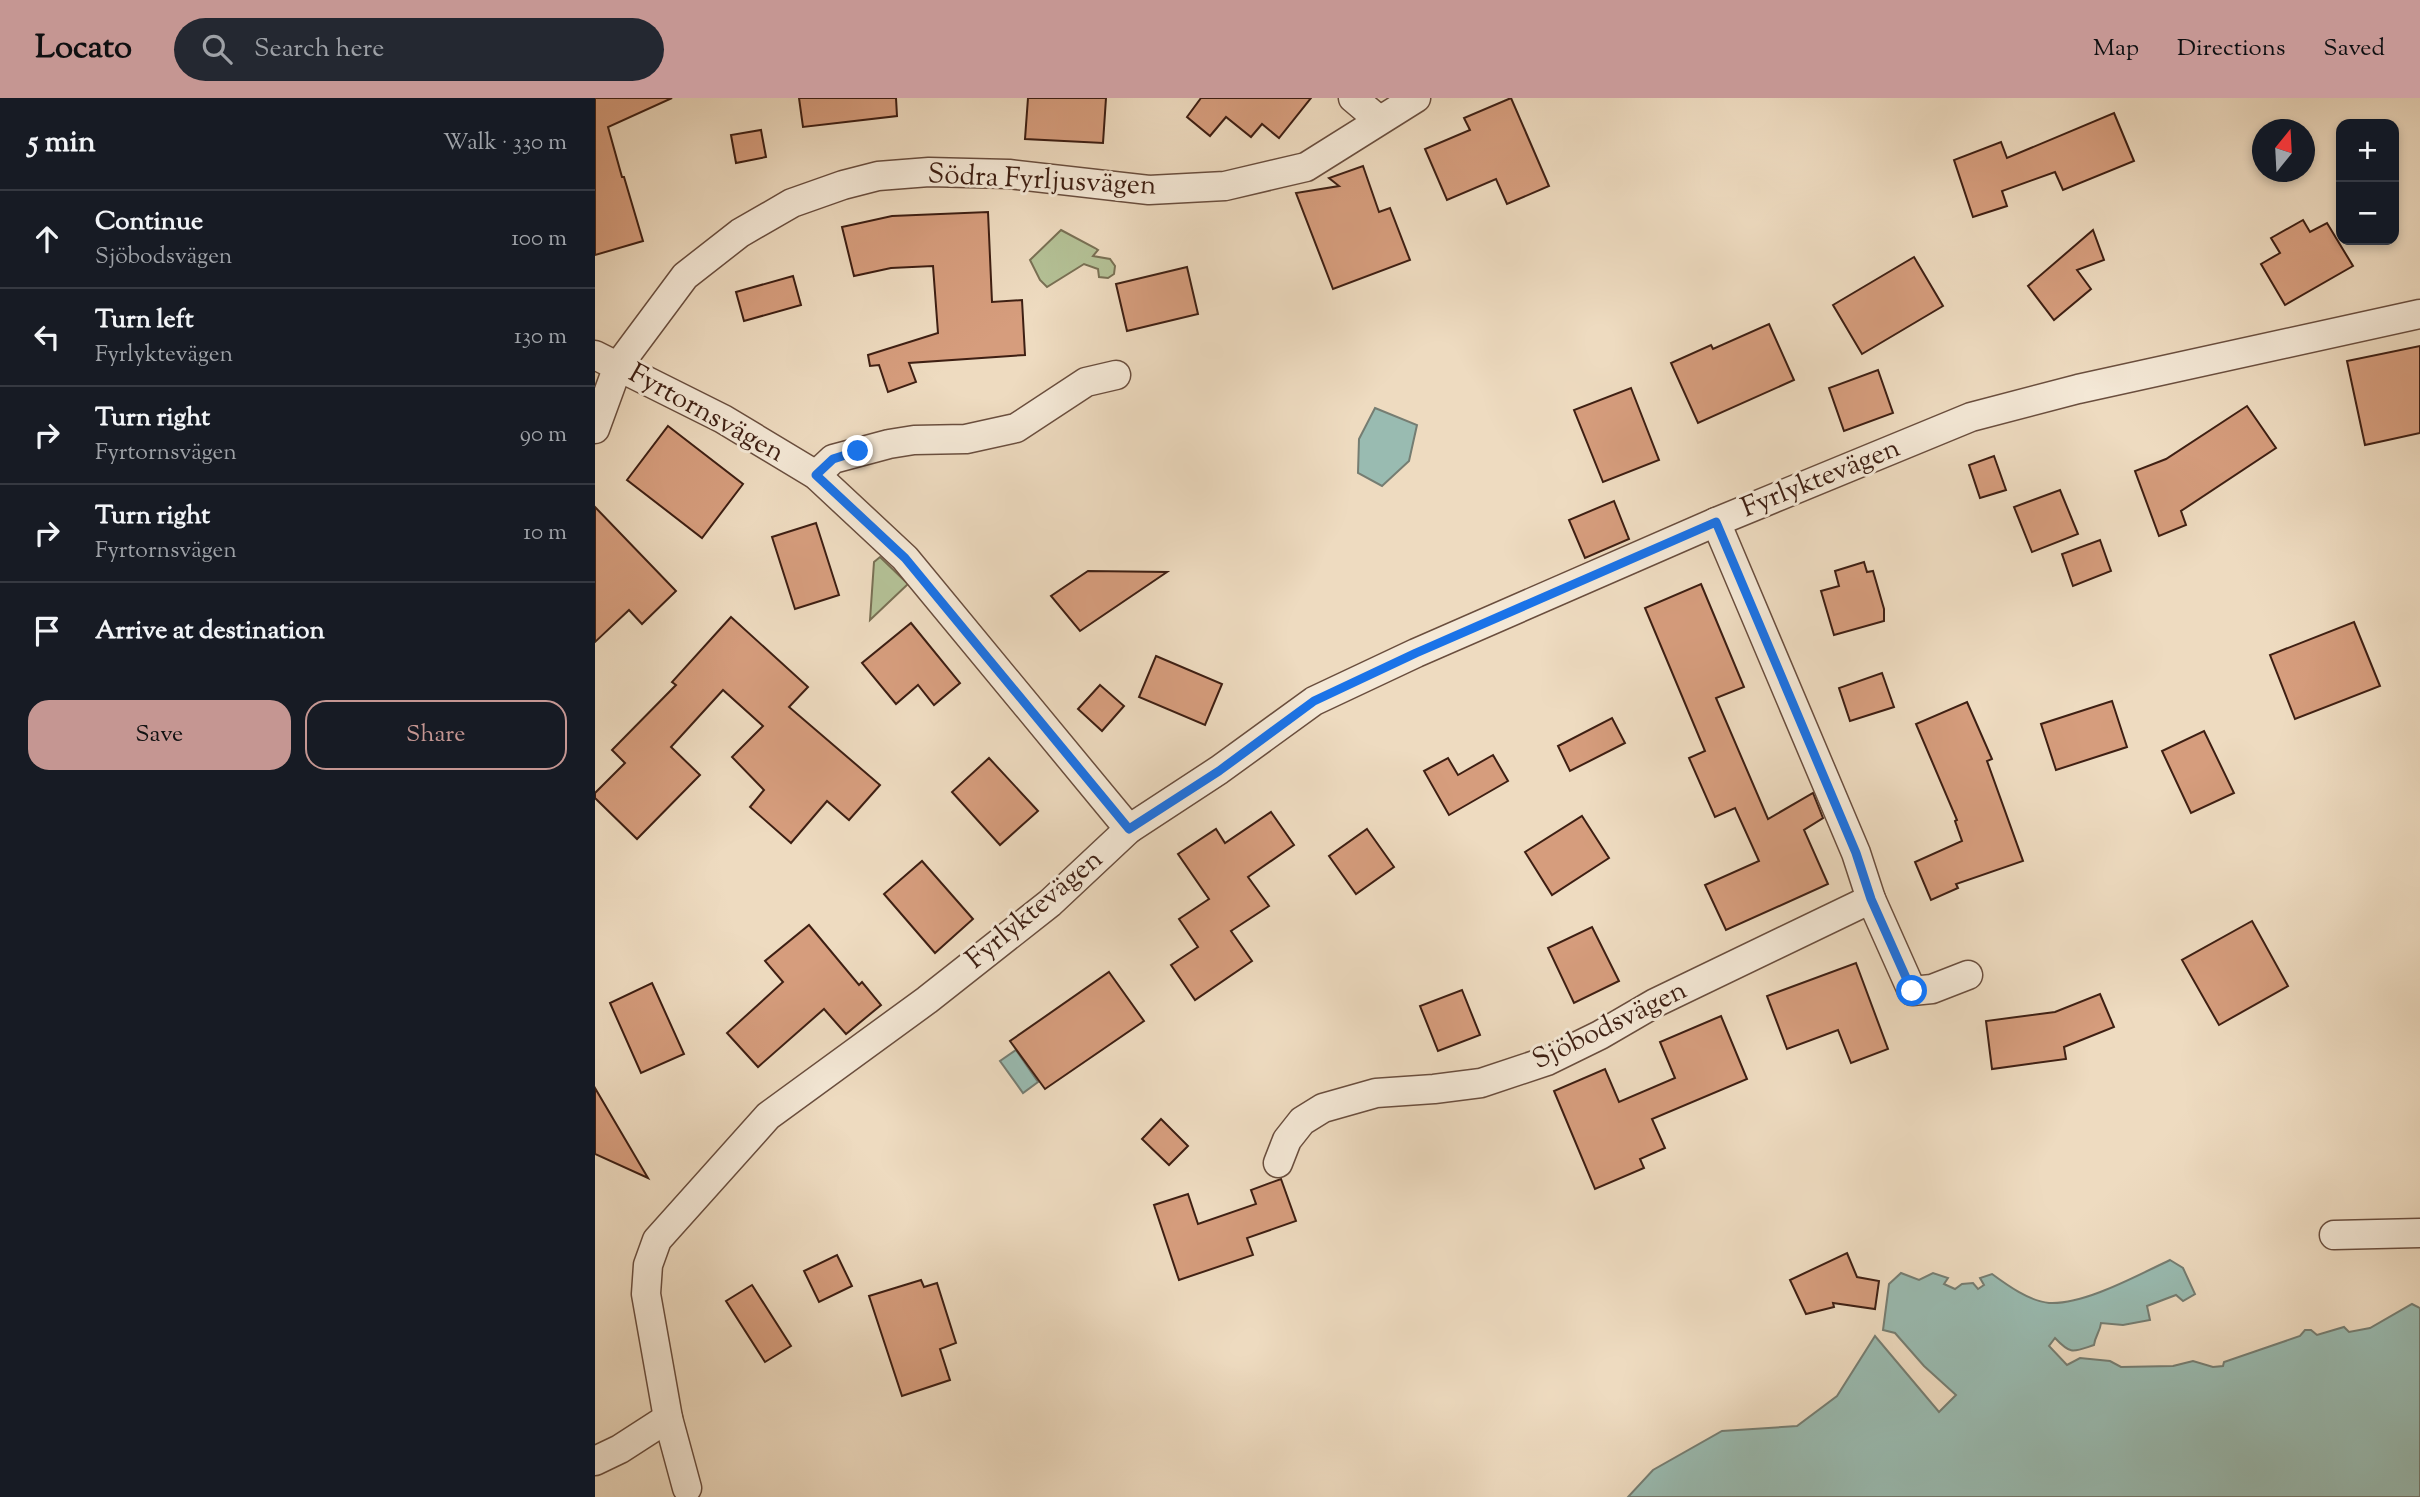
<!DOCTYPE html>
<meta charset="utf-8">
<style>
:root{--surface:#171b24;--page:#242831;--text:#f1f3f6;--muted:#9ea1a6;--line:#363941;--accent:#c59692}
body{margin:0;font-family:"Sorts Mill Goudy",serif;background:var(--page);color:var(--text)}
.controls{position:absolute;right:21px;top:21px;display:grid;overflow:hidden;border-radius:14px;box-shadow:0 4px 10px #0003}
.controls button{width:63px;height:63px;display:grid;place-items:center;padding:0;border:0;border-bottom:2px solid var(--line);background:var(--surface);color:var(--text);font:35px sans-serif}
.compass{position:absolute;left:1657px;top:21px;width:63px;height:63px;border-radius:50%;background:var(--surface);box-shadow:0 4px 10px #0003;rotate:18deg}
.stop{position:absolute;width:21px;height:21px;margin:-16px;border:5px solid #1a73e8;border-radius:50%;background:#fff}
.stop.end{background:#1a73e8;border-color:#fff;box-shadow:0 2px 7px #0008}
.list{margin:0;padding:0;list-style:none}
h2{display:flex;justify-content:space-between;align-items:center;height:91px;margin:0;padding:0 28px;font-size:30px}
h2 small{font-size:23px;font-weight:400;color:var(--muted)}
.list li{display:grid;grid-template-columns:46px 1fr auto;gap:21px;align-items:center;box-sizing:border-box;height:98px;padding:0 28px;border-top:2px solid var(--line)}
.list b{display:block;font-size:26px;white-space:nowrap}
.list p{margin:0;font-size:23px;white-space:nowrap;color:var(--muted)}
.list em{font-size:23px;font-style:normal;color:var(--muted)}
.actions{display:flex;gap:14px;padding:21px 28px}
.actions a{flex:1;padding:16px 0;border:2px solid var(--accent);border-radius:21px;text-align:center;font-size:24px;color:var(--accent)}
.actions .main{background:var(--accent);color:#111}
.icon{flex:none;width:38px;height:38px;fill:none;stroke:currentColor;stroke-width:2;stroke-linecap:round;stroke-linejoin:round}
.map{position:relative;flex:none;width:1825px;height:1399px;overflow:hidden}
header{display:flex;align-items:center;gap:42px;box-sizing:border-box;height:98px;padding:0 35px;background:var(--accent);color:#111}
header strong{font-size:33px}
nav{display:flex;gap:38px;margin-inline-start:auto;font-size:24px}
.search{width:490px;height:63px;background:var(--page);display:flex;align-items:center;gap:18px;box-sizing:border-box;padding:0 24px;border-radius:38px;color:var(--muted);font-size:26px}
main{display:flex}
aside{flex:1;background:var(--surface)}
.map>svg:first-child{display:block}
</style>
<header>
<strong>Locato</strong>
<div class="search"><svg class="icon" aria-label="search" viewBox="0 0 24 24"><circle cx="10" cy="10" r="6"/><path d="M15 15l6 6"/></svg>Search here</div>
<nav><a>Map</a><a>Directions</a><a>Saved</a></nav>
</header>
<main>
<aside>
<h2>5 min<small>Walk · 330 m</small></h2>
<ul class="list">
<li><svg class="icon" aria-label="ahead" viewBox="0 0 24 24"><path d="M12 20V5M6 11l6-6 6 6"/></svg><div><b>Continue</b><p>Sjöbodsvägen</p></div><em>100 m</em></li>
<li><svg class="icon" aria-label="left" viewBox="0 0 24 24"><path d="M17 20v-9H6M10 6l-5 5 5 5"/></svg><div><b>Turn left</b><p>Fyrlyktevägen</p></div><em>130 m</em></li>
<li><svg class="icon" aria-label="right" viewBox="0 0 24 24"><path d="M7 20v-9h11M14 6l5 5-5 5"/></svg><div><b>Turn right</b><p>Fyrtornsvägen</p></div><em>90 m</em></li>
<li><svg class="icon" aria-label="right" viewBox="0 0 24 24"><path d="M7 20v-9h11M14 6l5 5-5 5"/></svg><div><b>Turn right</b><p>Fyrtornsvägen</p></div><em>10 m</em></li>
<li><svg class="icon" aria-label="arrive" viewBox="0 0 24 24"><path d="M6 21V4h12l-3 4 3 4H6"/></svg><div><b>Arrive at destination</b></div></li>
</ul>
<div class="actions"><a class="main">Save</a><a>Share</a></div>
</aside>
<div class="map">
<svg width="1825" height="1399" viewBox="0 0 1825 1399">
<rect width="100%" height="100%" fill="#eedbc0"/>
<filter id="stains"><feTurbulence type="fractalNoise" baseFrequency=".00286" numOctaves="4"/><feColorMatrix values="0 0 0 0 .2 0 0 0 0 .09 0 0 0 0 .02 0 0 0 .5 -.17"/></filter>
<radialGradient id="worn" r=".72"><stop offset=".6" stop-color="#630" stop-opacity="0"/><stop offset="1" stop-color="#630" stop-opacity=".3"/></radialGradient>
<g fill="#b4c196" stroke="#797054" stroke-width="2">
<path d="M466,132L500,150L503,152L498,158L515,161L520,168L519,176L513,180L504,179L503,171L489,166L452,189L445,182L435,162Z"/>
<path d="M285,459L313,486L275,522L279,464Z"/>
</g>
<g fill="#99bbb1" stroke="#757d72" stroke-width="2">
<path d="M780,310L822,327L814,363L787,388L763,375L764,341Z"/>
<path d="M421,952L443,984L428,995L405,963Z"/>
<path d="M1575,1162L1588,1170L1600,1196L1588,1203L1581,1197L1552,1208L1555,1222L1528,1227L1506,1225C1505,1234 1500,1238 1499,1247C1478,1254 1476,1257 1460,1240L1454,1248L1472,1267L1485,1260L1515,1263L1526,1269L1578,1268L1598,1263L1618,1269L1628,1268L1629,1264L1705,1238L1710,1232H1716L1722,1237L1749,1229L1754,1234L1775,1230L1817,1206L1825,1210V1399H1033L1058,1372L1127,1333L1202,1328L1242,1298L1280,1238L1344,1314L1361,1297L1329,1268L1300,1235L1288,1232L1294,1186L1306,1175L1324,1182L1338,1175L1353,1180L1349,1186L1360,1191L1367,1186L1378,1185L1383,1191L1389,1187L1385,1180L1397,1176C1412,1187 1434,1203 1454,1205C1489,1207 1543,1177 1575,1162Z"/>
</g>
<g fill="#d69d7d" stroke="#3e1f13" stroke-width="2">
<path d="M0,0H77L13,29L27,79H29L48,143L0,157Z"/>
<path d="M204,0H301L302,18L208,29Z"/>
<path d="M433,0H511L508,45L430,41Z"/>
<path d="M606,0H716L684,40L667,26L656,39L631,19L615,38L592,19Z"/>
<path d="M916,0L954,88L912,106L901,81L852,102L830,51L875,32L869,20Z"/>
<path d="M1519,15L1539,63L1468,92L1460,74L1407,93L1412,108L1378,119L1359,62L1406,44L1412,60Z"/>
<path d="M166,32L171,59L141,65L136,37Z"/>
<path d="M768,68L784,114L795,110L815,162L738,191L701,95L744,88L734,80Z"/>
<path d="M393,114L397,204L427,202L430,257L314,265L321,284L293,294L284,267L275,268L273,257L343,235L338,168L296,170L259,178L247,129L297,118Z"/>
<path d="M1708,122L1715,134L1732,125L1758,168L1690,207L1666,166L1685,155L1676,140Z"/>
<path d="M1498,132L1509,162L1482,172L1496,191L1459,222L1433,188Z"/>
<path d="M1319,159L1348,208L1267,256L1238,207Z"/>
<path d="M592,169L603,216L532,233L521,186Z"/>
<path d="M198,178L206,207L149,223L141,194Z"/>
<path d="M1174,226L1199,282L1103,325L1076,265L1116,247L1118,251Z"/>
<path d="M1825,248V335L1770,347L1752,263Z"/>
<path d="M1283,272L1298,315L1249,333L1234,290Z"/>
<path d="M1036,290L1064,362L1008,384L979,312Z"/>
<path d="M1652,308L1681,350L1586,413L1591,427L1564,438L1540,373L1571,361Z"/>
<path d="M73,328L148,386L107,440L32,382Z"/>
<path d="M1399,358L1411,392L1385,400L1374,367Z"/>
<path d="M1465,392L1483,436L1437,454L1419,409Z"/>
<path d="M1019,403L1034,441L990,460L974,422Z"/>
<path d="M0,409L81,493L47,526L34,512L0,544Z"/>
<path d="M221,425L244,497L200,511L177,439Z"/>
<path d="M1505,442L1516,473L1478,488L1467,456Z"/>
<path d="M1269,464L1272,474L1278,473L1289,511V523L1239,537L1226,493L1244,488L1240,473Z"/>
<path d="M493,473L572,474L485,533L456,498Z"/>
<path d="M1106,486L1149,589L1121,600L1173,721L1218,695L1228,720L1209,732L1233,786L1131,832L1110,787L1164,763L1140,710L1120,719L1094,660L1110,653L1050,510Z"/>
<path d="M136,519L213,589L194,609L285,687L254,722L232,703L196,745L155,709L169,692L137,659L168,628L128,592L76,649L105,677L42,741L0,700V695L30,665L17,652L81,587L77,584Z"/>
<path d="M1759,524L1785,588L1700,621L1675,557Z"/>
<path d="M316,525L365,585L339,607L323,587L301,606L267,565Z"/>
<path d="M561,558L627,586L610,627L544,599Z"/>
<path d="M1287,575L1299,609L1255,623L1244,590Z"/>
<path d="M505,587L529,608L507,633L483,611Z"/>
<path d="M1517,603L1532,649L1461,672L1446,626Z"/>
<path d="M1372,604L1397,661L1392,663L1428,763L1361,786L1363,790L1336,802L1320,764L1367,743L1360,723L1362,722L1321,626Z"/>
<path d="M1017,620L1030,645L975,673L963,648Z"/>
<path d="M1609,633L1639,695L1596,715L1567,653Z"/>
<path d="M898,657L913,683L854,717L829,673L853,660L863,677Z"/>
<path d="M394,660L443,713L405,747L357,694Z"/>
<path d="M676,714L699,747L653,779L674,808L636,833L657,863L600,902L576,867L603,849L584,821L614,801L583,756L621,731L630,745Z"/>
<path d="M987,718L1014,760L957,797L930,754Z"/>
<path d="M772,731L799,769L761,796L734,758Z"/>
<path d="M327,763L378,821L340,855L289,796Z"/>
<path d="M1657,823L1693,888L1624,927L1587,862Z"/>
<path d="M214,827L264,887L267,884L286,907L251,936L229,911L163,969L132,935L188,884L170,863Z"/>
<path d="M997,829L1024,883L979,905L953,850Z"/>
<path d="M1261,865L1293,951L1256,965L1243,932L1192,951L1172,898Z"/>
<path d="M514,874L549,923L450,991L415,943Z"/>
<path d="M57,885L89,956L46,975L15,905Z"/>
<path d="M867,892L885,937L843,953L825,908Z"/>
<path d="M1505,896L1519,929L1469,949L1471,961L1397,971L1391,923L1460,914Z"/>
<path d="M1126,918L1152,981L1057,1021L1070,1050L1045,1061L1049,1070L1000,1091L959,993L1010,971L1024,1004L1080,980L1065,944Z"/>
<path d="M0,990L53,1080L0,1056Z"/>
<path d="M566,1021L593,1048L574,1067L547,1041Z"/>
<path d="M686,1081L701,1123L652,1140L658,1157L584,1182L559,1107L593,1096L603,1126L661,1106L656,1092Z"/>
<path d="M1252,1155L1262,1179L1284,1183L1280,1211L1238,1205L1239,1209L1211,1216L1195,1182Z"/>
<path d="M242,1157L257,1188L224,1204L209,1173Z"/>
<path d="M326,1182L329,1189L342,1185L361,1245L345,1251L355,1282L307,1298L274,1198Z"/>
<path d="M157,1187L196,1248L170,1264L131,1203Z"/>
</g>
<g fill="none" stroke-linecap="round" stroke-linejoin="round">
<defs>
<g id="minor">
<path d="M758,0L784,22"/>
<path d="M0,257L128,321L221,377L310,460L534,731"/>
<path d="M0,331L23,268L90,178L145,135L197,105L248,87L283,78L334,74L414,76L554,92L630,88L711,69L821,0"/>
<path d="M221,377L238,361L294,346L319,342L371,341L421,330L491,284L521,277"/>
<path d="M1121,424L1261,755L1276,801L1317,893L1337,891L1373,877"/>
<path d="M683,1065L692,1042L707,1023L728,1010L781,995L839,991L886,985L952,963L1005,937L1060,905L1276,801"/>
<path d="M1739,1137L1825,1135"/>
<path d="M0,1363L25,1351L73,1320"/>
<path d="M92,1390L73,1320L51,1196L53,1167L62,1142L173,1018L332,902L455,805L534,731L624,672L719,603L821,555L1121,424L1376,319L1483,291L1825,216"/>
</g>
</defs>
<use href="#minor" stroke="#6a4e3e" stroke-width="31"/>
<use href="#minor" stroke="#f4e8d6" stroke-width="28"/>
</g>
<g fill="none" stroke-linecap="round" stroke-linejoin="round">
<path stroke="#1a73e8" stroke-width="9" d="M263,353L238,361L221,377L310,460L534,731L624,673L719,603L821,555L1121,424L1261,755L1276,801L1317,893"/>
</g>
<g text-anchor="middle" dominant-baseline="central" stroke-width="6" stroke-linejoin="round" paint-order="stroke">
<g font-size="28" fill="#3e1f13" stroke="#f4e8d6">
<text transform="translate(447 83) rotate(3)">Södra Fyrljusvägen</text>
<text transform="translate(111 316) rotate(29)">Fyrtornsvägen</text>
<text transform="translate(1226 381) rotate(-22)">Fyrlyktevägen</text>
<text transform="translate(440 812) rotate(-40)">Fyrlyktevägen</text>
<text transform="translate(1015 928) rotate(-26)">Sjöbodsvägen</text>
</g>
</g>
<rect width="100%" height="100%" filter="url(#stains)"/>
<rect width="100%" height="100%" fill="url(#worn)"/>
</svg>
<div class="controls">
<button>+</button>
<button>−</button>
</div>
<svg class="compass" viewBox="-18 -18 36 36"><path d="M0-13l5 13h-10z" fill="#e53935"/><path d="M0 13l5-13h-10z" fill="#9ea1a6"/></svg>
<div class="stop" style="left:1317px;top:893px"></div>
<div class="stop end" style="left:263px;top:353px"></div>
</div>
</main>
